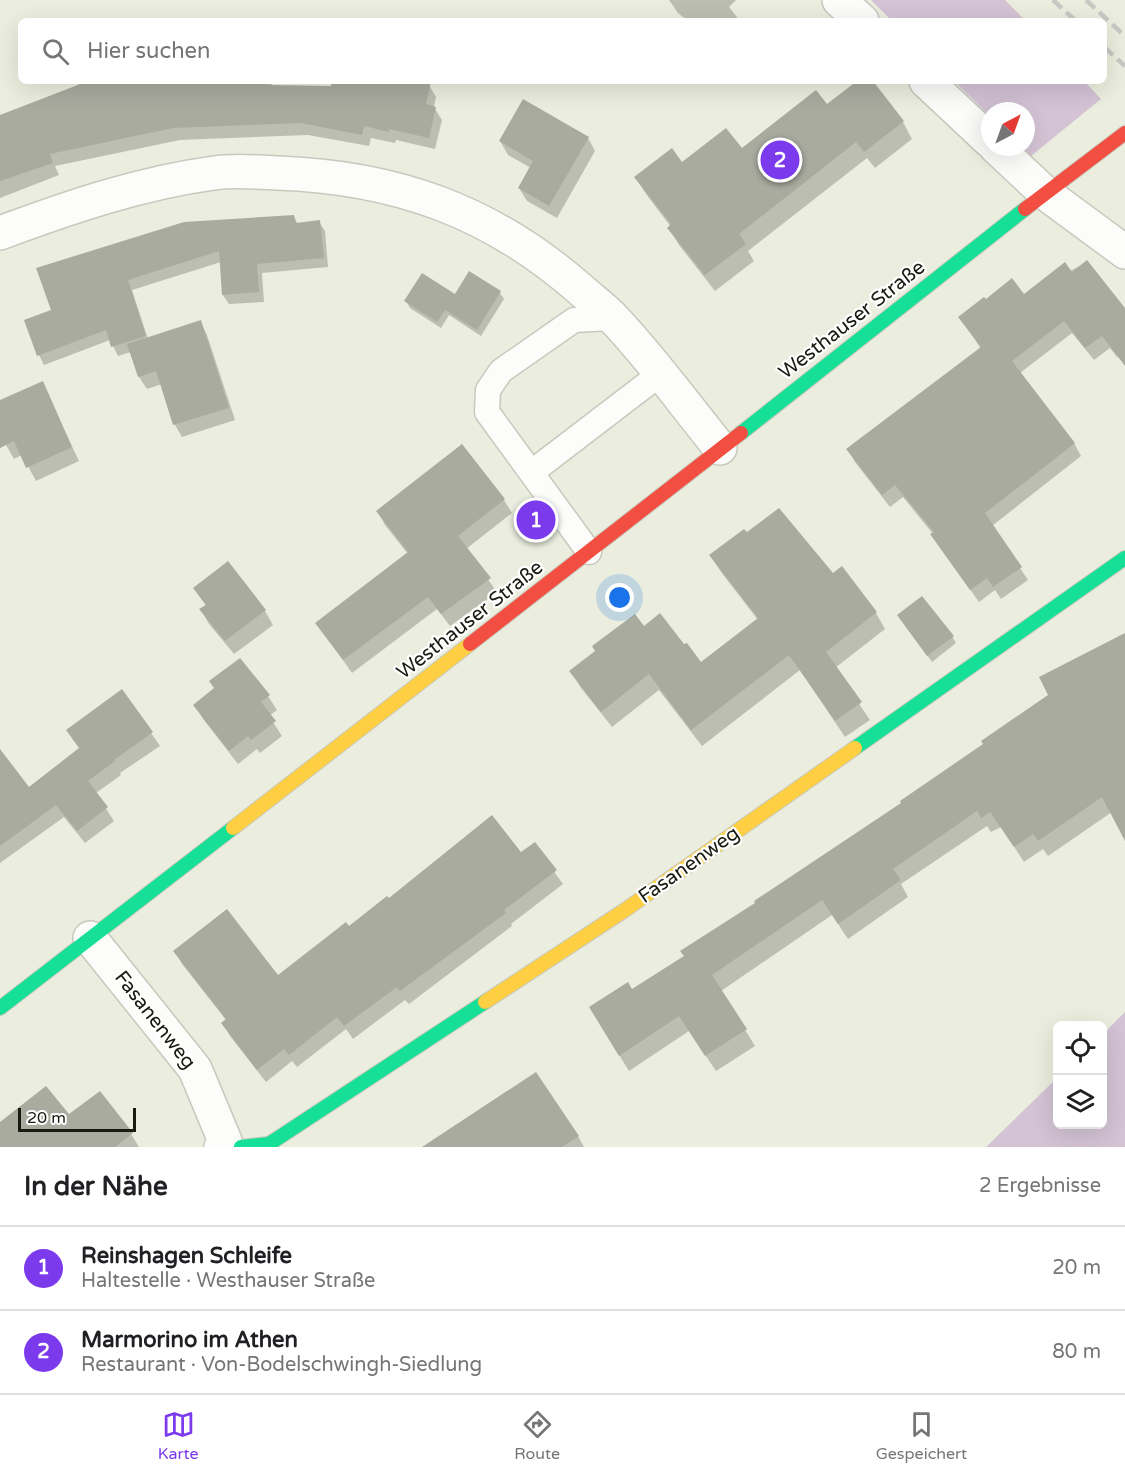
<!DOCTYPE html>
<html lang="de">
<meta charset="utf-8">
<style>
:root{--surface:#fff;--page:#f2f2f2;--text:#202124;--muted:#757577;--line:#e0e0e0;--accent:#7c3aed}
body{margin:0;font-family:"Varela Round",sans-serif;background:var(--page);color:var(--text)}
.controls{position:absolute;right:18px;bottom:18px;display:grid;overflow:hidden;border-radius:9px;box-shadow:0 6px 24px #0002}
.controls button{width:54px;height:54px;display:grid;place-items:center;padding:0;border:0;border-bottom:2px solid var(--line);background:var(--surface);color:var(--text);font:30px sans-serif}
.compass{position:absolute;left:981px;top:102px;width:54px;height:54px;border-radius:50%;background:var(--surface);box-shadow:0 6px 24px #0002;rotate:41deg}
.scale{position:absolute;left:18px;bottom:15px;width:118px;box-sizing:border-box;padding-left:6px;border:3px solid #191b11;border-top:0;font-size:16px;line-height:21px;white-space:nowrap;color:#191b11;-webkit-text-stroke:4px #fff;paint-order:stroke}
.you{position:absolute;left:620px;top:598px;width:21px;height:21px;margin:-15px;border:4px solid #fff;border-radius:50%;background:#1a73e8;box-shadow:0 0 0 9px #1a73e833}
.badge{display:grid;place-items:center;width:39px;height:39px;border-radius:50%;background:var(--accent);color:#fff;font-size:20px;font-weight:700}
.pin{position:absolute;translate:-50% -50%;border:3px solid #fff;box-shadow:0 2px 6px #0006}
.list{margin:0;padding:0;list-style:none}
h2{display:flex;justify-content:space-between;align-items:center;height:78px;margin:0;padding:0 24px;font-size:26px}
h2 small{font-size:20px;font-weight:400;color:var(--muted)}
.list li{display:grid;grid-template-columns:39px 1fr auto;gap:18px;align-items:center;box-sizing:border-box;height:84px;padding:0 24px;border-top:2px solid var(--line)}
.list b{display:block;font-size:22px;white-space:nowrap}
.list p{margin:0;font-size:20px;white-space:nowrap;color:var(--muted)}
.list em{font-size:20px;font-style:normal;color:var(--muted)}
.icon{flex:none;width:33px;height:33px;fill:none;stroke:currentColor;stroke-width:2;stroke-linecap:round;stroke-linejoin:round}
.map{position:relative;flex:none;width:1125px;height:1147px;overflow:hidden}
.search{position:absolute;background:var(--surface);box-shadow:0 6px 24px #0002;left:18px;right:18px;top:18px;height:66px;display:flex;align-items:center;gap:15px;box-sizing:border-box;padding:0 21px;border-radius:9px;color:var(--muted);font-size:22px}
.sheet{height:246px;background:var(--surface)}
nav{display:flex;justify-content:space-around;align-items:center;box-sizing:border-box;height:84px;border-top:2px solid var(--line);background:var(--surface);font-size:16px;color:var(--muted)}
nav a{display:grid;justify-items:center;gap:3px}
nav .on{color:var(--accent)}
.map>svg:first-child{display:block}
</style>
<div class="map">
<svg width="1125" height="1147" viewBox="0 0 1125 1147">
<rect width="100%" height="100%" fill="#ebeede"/>
<g fill="#d3c3d5">
<path d="M871,0H1005L1026,21H892Z"/>
<path d="M954,81H1084L1101,99L1031,156L1022,147H1026V111H990V116Z"/>
<path d="M1125,1012V1147H986L1057,1078L1058,1124H1102L1103,1034Z"/>
</g>
<g fill="#0003">
<path d="M669,0H736L729,7L740,21H688L678,13Z"/>
<path d="M82,81H272V86L332,87L333,81H413L429,85L436,97L434,107L442,120L435,149L396,140L395,143L371,138L369,146L308,135L180,140L55,166L59,175L0,198V116L83,85Z"/>
<path d="M859,81H871L903,122L912,139L875,168L867,158L748,251L754,261L715,291L679,245L669,228L671,227L646,194L636,178L742,150L827,106Z"/>
<path d="M588,138L595,151L557,218L527,201L519,188L531,168L508,155L500,141Z"/>
<path d="M293,216L298,224L319,222L325,231L328,267L262,273L264,302L229,304L223,295L221,262L132,290L148,339L200,322L207,335L235,420L182,437L175,425L162,384L147,389L139,377L131,352L118,356L110,340L44,365L39,355L53,311L38,269Z"/>
<path d="M1087,262L1125,310V358L1122,354L1117,357L1110,348L1094,360L1072,333L1020,373L1074,443L1081,456L992,526L1028,580L1001,599L995,590L979,602L940,547L933,534L903,497L890,507L855,462L848,449L981,349L960,317L985,301L1024,296Z"/>
<path d="M470,273L500,293L504,299L481,336L449,315L441,328L410,308L406,301L455,296Z"/>
<path d="M42,383L79,461L36,481L22,455L14,459L6,445L0,431V402Z"/>
<path d="M462,446L504,500L512,513L466,549L497,592L450,626L437,609L352,673L317,623L408,554L385,525L378,512Z"/>
<path d="M711,556L832,575L876,613L885,629L835,668L870,720L845,737L800,670L702,746L659,690L612,727L581,688L571,671L597,652L643,628L684,646L701,664L758,620L721,572Z"/>
<path d="M195,589L265,611L273,625L234,654L209,624L201,610L206,606Z"/>
<path d="M903,622L952,636L956,643L932,662Z"/>
<path d="M1125,635V814L1112,812L1048,856L1043,849L1024,862L1001,827L991,832L987,826L901,884L908,897L848,939L832,915L721,991L755,1046L716,1071L689,1031L629,1071L600,1024L632,992L685,957L757,903L903,803L1050,696Z"/>
<path d="M216,689L268,696L277,710L269,716L282,736L260,753L257,749L238,764L203,719L195,705Z"/>
<path d="M122,691L160,746L120,773L121,775L96,793L114,821L85,843L64,817L0,863V782L28,789L80,749L68,731Z"/>
<path d="M534,844L563,884L511,924L512,926L409,1004L405,1000L353,1039L346,1029L297,1067L292,1061L266,1082L230,1036L223,1023L226,1020L182,964L175,951L278,977L388,900L521,854Z"/>
<path d="M69,1117L131,1134L139,1147H0V1123Z"/>
<path d="M578,1136L584,1147H455Z"/>
</g>
<g fill="#a9ab9f">
<path d="M88,81H267V85L331,86V81H431L426,104L436,107L429,138L389,129V132L364,126L362,135L301,123L173,128L50,154L53,163L0,181V115Z"/>
<path d="M857,81H873L904,121L864,152L856,142L739,234L746,244L705,275L667,228L671,224L634,177L672,148L682,162L726,128L742,148L816,90L827,104Z"/>
<path d="M523,99L589,137L549,206L518,188L533,161L499,141Z"/>
<path d="M294,215L296,223L320,220L324,258L257,264L259,292L222,295L219,251L128,280L146,336L111,347L106,330L37,356L24,320L51,310L36,268L184,222Z"/>
<path d="M1087,260L1125,308V366L1102,336L1085,348L1064,321L1012,361L1075,443L985,513L1022,567L993,587L987,578L970,590L930,534L934,532L895,485L882,495L846,449L981,347L958,317L984,297L986,299L1012,278L1024,294L1065,262L1072,272Z"/>
<path d="M469,271L501,291L477,330L445,310L437,322L404,301L422,273L455,294Z"/>
<path d="M201,320L229,408L173,425L156,371L138,377L127,344Z"/>
<path d="M43,381L72,447L26,468L14,441L0,448V400Z"/>
<path d="M462,444L505,499L458,536L491,578L441,614L428,597L343,660L315,623L408,552L376,511Z"/>
<path d="M779,508L833,573L842,566L877,612L826,652L862,702L835,721L789,655L691,730L649,674L601,712L569,671L595,651L592,646L635,614L644,626L660,613L684,644L687,643L701,662L758,618L709,555L744,529L747,532Z"/>
<path d="M228,561L266,610L225,641L199,609L206,605L193,588Z"/>
<path d="M922,596L954,636L927,656L897,615Z"/>
<path d="M1125,633V841L1102,797L1038,841L1033,834L1014,847L990,812L981,818L977,811L893,869L901,880L838,924L822,900L712,975L747,1029L705,1056L679,1016L619,1056L589,1007L628,982L632,989L684,956L680,951L755,903L754,901L901,803L900,801L983,744L981,741L1048,695L1039,677Z"/>
<path d="M240,658L270,695L261,702L276,721L251,740L248,736L229,751L193,705L214,688L209,681Z"/>
<path d="M122,689L153,732L114,760L115,761L88,781L108,807L77,831L56,805L0,846V749L29,787L79,748L66,730Z"/>
<path d="M492,815L521,852L535,842L557,870L504,910L506,913L400,991L397,987L344,1026L337,1017L289,1055L284,1049L257,1070L221,1023L226,1019L173,951L227,909L278,975L346,922L349,926L387,896L389,898Z"/>
<path d="M536,1072L579,1136L562,1147H422Z"/>
<path d="M46,1086L69,1114L100,1091L133,1133L115,1147H0V1122Z"/>
</g>
<g fill="none" stroke-linecap="round" stroke-linejoin="round">
<defs>
<g id="lane">
<path d="M532,472L660,374"/>
<path d="M589,552L487,412L488,390L501,371L574,320L613,318"/>
</g>
<g id="street">
<path d="M839,0L862,21"/>
<path d="M926,81L990,141"/>
<path d="M996,147L1045,193L1125,252"/>
<path d="M0,233C70,207 140,183 214,173C234,170 257,172 277,173C395,177 491,211 580,289C591,299 604,308 614,319C652,359 685,405 720,448"/>
<path d="M90,938L195,1069L225,1141L221,1147"/>
</g>
<g id="fast">
<path d="M741,433L1025,209"/>
<path d="M855,748L1125,558"/>
<path d="M0,1008L233,828"/>
<path d="M241,1147L269,1144L485,1002"/>
</g>
<g id="slow">
<path d="M233,828L470,644"/>
<path d="M485,1002L625,910L855,748"/>
</g>
<g id="jam">
<path d="M1025,209L1125,133"/>
<path d="M470,644L741,433"/>
</g>
</defs>
<use href="#lane" stroke="#c7c9bd" stroke-width="27"/>
<use href="#street" stroke="#c7c9bd" stroke-width="36"/>
<use href="#fast" stroke="#c7c9bd" stroke-width="16"/>
<use href="#slow" stroke="#c7c9bd" stroke-width="16"/>
<use href="#jam" stroke="#c7c9bd" stroke-width="16"/>
<use href="#lane" stroke="#fcfcfa" stroke-width="24"/>
<use href="#street" stroke="#fcfcfa" stroke-width="33"/>
<use href="#fast" stroke="#16e098" stroke-width="14"/>
<use href="#slow" stroke="#ffcf43" stroke-width="14"/>
<use href="#jam" stroke="#f24e42" stroke-width="14"/>
<g stroke="#c7c9c4" stroke-width="4.5" stroke-dasharray="12 6" stroke-linecap="butt">
<path d="M1053,0L1076,21"/>
<path d="M1086,0L1125,36"/>
<path d="M1104,47L1125,66"/>
</g>
</g>
<g text-anchor="middle" dominant-baseline="central" stroke-width="4.5" stroke-linejoin="round" paint-order="stroke">
<g font-size="20" fill="#191b11" stroke="#fff">
<text transform="translate(852 320) rotate(-38)">Westhauser Straße</text>
<text transform="translate(470 620) rotate(-38)">Westhauser Straße</text>
<text transform="translate(689 865) rotate(-35)">Fasanenweg</text>
<text transform="translate(155 1020) rotate(52)">Fasanenweg</text>
</g>
</g>
</svg>
<div class="controls">
<button><svg class="icon" aria-label="locate" viewBox="0 0 24 24"><circle cx="12" cy="12" r="6"/><path d="M12 2v4M12 18v4M2 12h4M18 12h4"/></svg></button>
<button><svg class="icon" aria-label="layers" viewBox="0 0 24 24"><path d="M12 4l9 5-9 5-9-5zM3 14l9 5 9-5"/></svg></button>
</div>
<svg class="compass" viewBox="-18 -18 36 36"><path d="M0-13l5 13h-10z" fill="#e53935"/><path d="M0 13l5-13h-10z" fill="#757577"/></svg>
<div class="scale">20 m</div>
<div class="you"></div>
<div class="pin badge" style="left:536px;top:520px">1</div>
<div class="pin badge" style="left:780px;top:160px">2</div>
<div class="search"><svg class="icon" aria-label="search" viewBox="0 0 24 24"><circle cx="10" cy="10" r="6"/><path d="M15 15l6 6"/></svg>Hier suchen</div>
</div>
<section class="sheet">
<h2>In der Nähe<small>2 Ergebnisse</small></h2>
<ul class="list">
<li><span class="badge">1</span><div><b>Reinshagen Schleife</b><p>Haltestelle · Westhauser Straße</p></div><em>20 m</em></li>
<li><span class="badge">2</span><div><b>Marmorino im Athen</b><p>Restaurant · Von-Bodelschwingh-Siedlung</p></div><em>80 m</em></li>
</ul>
</section>
<nav>
<a class="on"><svg class="icon" aria-label="map" viewBox="0 0 24 24"><path d="M3 6l6-2 6 2 6-2v14l-6 2-6-2-6 2zM9 4v14M15 6v14"/></svg>Karte</a>
<a><svg class="icon" aria-label="directions" viewBox="0 0 24 24"><path d="M12 3l9 9-9 9-9-9zM9 14v-3h6M13 9l2 2-2 2"/></svg>Route</a>
<a><svg class="icon" aria-label="saved" viewBox="0 0 24 24"><path d="M7 4h10v16l-5-4-5 4z"/></svg>Gespeichert</a>
</nav>
